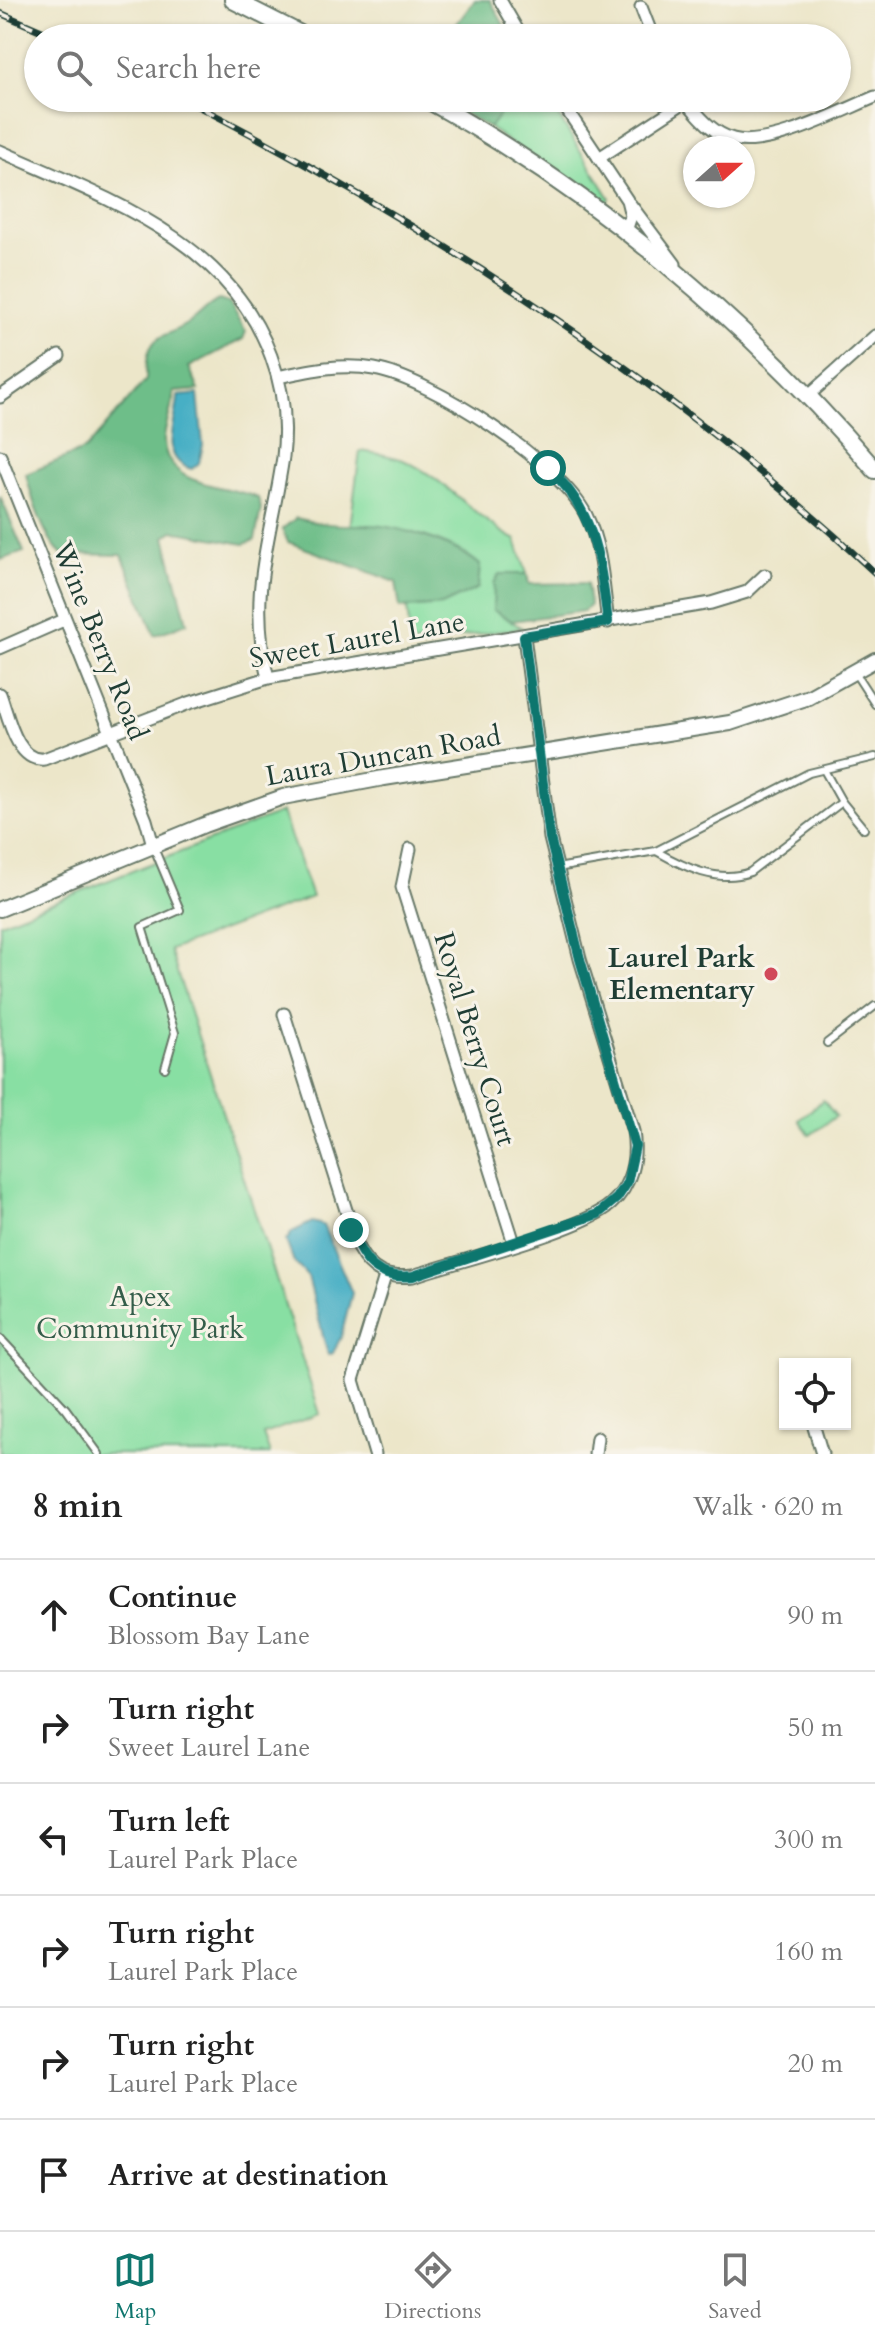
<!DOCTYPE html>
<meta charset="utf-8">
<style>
:root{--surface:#fff;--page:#f6f6f6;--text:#222;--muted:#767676;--line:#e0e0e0;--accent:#0f766e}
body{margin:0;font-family:Cardo,serif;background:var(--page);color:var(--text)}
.controls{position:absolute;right:24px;bottom:24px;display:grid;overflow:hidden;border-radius:0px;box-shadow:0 2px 6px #0004}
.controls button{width:72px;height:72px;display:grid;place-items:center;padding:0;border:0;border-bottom:2px solid var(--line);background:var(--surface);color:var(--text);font:40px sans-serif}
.compass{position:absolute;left:683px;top:136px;width:72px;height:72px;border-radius:50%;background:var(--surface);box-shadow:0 2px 6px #0004;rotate:69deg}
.stop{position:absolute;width:24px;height:24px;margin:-18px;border:6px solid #0f766e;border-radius:50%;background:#fff}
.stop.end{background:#0f766e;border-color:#fff;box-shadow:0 2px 8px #0008}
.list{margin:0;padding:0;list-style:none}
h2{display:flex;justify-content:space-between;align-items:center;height:104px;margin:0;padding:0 32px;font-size:34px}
h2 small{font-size:26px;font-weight:400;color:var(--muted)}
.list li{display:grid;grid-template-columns:52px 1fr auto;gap:24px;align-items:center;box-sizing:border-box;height:112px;padding:0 32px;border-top:2px solid var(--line)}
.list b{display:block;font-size:30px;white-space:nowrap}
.list p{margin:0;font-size:26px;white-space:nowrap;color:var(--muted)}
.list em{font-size:26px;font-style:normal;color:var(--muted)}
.icon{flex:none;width:44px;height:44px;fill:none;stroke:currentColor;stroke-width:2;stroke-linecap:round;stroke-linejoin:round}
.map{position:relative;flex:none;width:875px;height:1454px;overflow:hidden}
.search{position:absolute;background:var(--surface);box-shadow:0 2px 6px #0004;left:24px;right:24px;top:24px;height:88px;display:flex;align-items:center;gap:20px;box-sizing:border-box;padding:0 28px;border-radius:44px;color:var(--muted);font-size:30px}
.sheet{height:776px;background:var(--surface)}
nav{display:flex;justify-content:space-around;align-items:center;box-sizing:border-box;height:112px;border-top:2px solid var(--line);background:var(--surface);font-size:22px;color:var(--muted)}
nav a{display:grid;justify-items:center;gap:4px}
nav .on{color:var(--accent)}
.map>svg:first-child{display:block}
</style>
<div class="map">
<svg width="875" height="1454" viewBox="0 0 875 1454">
<rect width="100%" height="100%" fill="#f7f3e8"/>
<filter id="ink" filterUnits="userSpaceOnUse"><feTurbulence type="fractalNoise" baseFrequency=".0125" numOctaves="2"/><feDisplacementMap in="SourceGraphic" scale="16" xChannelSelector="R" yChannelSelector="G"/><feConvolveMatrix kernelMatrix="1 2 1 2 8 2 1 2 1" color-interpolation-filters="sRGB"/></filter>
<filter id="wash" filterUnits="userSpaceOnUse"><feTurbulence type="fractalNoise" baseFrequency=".006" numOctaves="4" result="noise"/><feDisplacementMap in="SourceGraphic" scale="32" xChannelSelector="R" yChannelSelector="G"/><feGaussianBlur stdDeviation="1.8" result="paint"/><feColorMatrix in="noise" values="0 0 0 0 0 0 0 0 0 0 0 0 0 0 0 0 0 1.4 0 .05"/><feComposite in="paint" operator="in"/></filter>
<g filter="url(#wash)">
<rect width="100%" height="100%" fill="#ece6c9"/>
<g fill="#88dfa3" stroke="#548e6c" stroke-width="2">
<path d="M512,98H547L610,198L603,208L489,128Z"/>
<path d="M360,451C374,453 390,455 403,460C444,477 477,520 516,540L527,574L513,576L493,610L522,628L411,644L407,608L442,605L480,565C453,540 386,521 350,527Z"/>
<path d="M282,812L312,897L170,950L320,1414L263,1434L270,1454H0V923Z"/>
<path d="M823,1100L836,1116L810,1135L799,1120Z"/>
</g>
<g fill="#6ebe89" stroke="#467e5e" stroke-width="2">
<path d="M475,0H490L511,38H446Z"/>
<path d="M438,98H512L489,128Z"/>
<path d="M219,300L228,303L246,331L243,339L189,367L199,390L174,392C173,408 164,426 164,441C166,489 228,484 258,498L261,508L255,540L244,544L173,531L165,537L187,623L155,635L122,555L62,554C43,537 32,499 26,474L86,449L146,380C146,330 159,343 193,320C202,313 209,304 219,300Z"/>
<path d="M0,496L24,552L0,560Z"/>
<path d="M296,518C321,525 339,525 364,525C396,524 456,544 480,565L478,588L442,605L400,608L396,582L288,542L282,529Z"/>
<path d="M499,574H527L529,584L587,583L590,605L584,611L512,621L493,610L494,583Z"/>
</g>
<g fill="#46afc5" stroke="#32767c" stroke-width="2">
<path d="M198,394L203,445L199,463L192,469C156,459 178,420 178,396Z"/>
<path d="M312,1222L323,1225L352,1293L341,1337L333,1353L328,1355L308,1277L294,1262L286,1241L292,1232Z"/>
</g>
</g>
<g filter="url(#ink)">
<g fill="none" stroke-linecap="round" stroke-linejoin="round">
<defs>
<g id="service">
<path d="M855,673L875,704"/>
<path d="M824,770L842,802L864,829"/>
<path d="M154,848L180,910L142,927L175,1033L165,1068"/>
<path d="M656,851C684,867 718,884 750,872L842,802"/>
<path d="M557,868L656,851L809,773L875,757"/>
<path d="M827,1043L875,1006"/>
<path d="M0,1338L66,1409L99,1454"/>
</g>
<g id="minor">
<path d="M500,0L522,38"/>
<path d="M641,7L653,38"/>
<path d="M559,98L627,200L631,216L625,234"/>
<path d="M0,151C105,198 228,239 271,356C283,388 287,423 283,457C271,540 247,591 268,678"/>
<path d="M599,158L686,101C700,117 712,133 733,139C769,149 841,111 875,97"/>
<path d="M630,204L675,264"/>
<path d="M278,377C310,370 341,363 374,369C432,379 560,463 586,515C602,547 603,587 608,622"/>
<path d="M810,394L875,336"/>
<path d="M0,397L59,356"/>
<path d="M0,456L146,820L153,845"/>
<path d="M0,648L64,620"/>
<path d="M0,694C8,715 16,762 44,759L189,703L268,678L711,603L747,592L765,575"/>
<path d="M410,849L402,887L514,1243"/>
<path d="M284,1014L358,1248C371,1272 387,1279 413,1276C457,1261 581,1231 611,1204C632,1185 637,1158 633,1131L580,959L550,838L524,636"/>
<path d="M813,1424L822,1454"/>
<path d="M375,1454L353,1380L385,1276"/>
<path d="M595,1454L597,1438"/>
</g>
<path id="tertiary" d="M0,909L204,825L283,797L384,778L730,723L809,697L875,660"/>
<g id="secondary">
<path d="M233,0L308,38"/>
<path d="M424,98C594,191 749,323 875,470"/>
</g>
</defs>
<use href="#service" stroke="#677868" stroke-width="10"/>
<use href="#minor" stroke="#677868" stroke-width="15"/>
<use href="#tertiary" stroke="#677868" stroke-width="18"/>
<use href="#secondary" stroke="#677868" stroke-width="20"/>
<use href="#service" stroke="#fff" stroke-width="6"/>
<use href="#minor" stroke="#fff" stroke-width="11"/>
<use href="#tertiary" stroke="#fff" stroke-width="14"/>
<use href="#secondary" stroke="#fff" stroke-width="16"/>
<defs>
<g id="rail">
<path d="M0,13L58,38"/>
<path d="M182,98C428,224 674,384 875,573"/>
</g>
</defs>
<use href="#rail" stroke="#1f3d34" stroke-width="7"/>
<use href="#rail" stroke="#f7f3e8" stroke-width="4" stroke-dasharray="12" stroke-linecap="butt"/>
</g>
</g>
<g fill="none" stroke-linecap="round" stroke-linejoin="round" filter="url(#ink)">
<path stroke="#0f766e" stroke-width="10" d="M351,1230C363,1262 377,1280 413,1276L598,1214L617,1198L627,1183L635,1146L580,959L550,838L524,636L608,622C600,563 596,510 548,468"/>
</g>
<circle fill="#d1495b" stroke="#f7f3e8" stroke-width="3" cx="771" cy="974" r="8"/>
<g text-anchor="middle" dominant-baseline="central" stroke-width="6" stroke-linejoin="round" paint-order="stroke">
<g font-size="28" fill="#1f3d34" stroke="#f7f3e8">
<text transform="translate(357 640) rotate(-10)">Sweet Laurel Lane</text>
<text transform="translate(100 641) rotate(68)">Wine Berry Road</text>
<text transform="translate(383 756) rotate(-10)">Laura Duncan Road</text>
<text transform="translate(475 1039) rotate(73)">Royal Berry Court</text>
</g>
<g font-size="28" font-weight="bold" fill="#1f3d34" stroke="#f7f3e8" text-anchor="end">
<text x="755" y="958">Laurel Park<tspan x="755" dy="32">Elementary</tspan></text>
</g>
<g font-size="28" fill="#345d4a" stroke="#f7f3e8">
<text x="140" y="1297">Apex<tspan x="140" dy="32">Community Park</tspan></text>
</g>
</g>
</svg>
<div class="controls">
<button><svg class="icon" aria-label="locate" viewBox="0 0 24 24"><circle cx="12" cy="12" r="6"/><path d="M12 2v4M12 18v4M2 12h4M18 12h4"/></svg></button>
</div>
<svg class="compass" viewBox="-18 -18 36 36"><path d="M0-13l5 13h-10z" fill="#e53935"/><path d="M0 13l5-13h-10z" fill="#767676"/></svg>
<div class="stop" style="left:548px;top:468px"></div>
<div class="stop end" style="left:351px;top:1230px"></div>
<div class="search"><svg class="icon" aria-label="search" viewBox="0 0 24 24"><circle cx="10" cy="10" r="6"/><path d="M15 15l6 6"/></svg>Search here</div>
</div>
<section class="sheet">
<h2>8 min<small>Walk · 620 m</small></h2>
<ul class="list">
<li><svg class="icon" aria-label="ahead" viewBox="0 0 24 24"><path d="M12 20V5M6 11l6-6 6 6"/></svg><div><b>Continue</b><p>Blossom Bay Lane</p></div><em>90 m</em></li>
<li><svg class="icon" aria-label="right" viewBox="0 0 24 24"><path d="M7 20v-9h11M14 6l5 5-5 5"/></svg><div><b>Turn right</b><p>Sweet Laurel Lane</p></div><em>50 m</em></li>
<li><svg class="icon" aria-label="left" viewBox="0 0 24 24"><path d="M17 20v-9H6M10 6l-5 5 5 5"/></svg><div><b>Turn left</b><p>Laurel Park Place</p></div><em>300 m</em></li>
<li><svg class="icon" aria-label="right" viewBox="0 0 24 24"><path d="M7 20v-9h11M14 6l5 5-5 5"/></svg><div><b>Turn right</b><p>Laurel Park Place</p></div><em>160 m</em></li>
<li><svg class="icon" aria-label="right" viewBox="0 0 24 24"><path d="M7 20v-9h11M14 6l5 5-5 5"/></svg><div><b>Turn right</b><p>Laurel Park Place</p></div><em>20 m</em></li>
<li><svg class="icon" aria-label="arrive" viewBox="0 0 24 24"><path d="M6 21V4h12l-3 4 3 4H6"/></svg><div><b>Arrive at destination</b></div></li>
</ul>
</section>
<nav>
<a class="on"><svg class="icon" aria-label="map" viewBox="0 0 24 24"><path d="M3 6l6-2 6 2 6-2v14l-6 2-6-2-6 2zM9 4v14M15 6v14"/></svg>Map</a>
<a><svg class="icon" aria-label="directions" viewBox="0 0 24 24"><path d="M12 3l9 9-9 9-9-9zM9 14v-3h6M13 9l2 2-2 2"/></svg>Directions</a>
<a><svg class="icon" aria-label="saved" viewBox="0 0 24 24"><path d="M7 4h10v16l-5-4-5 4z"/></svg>Saved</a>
</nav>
